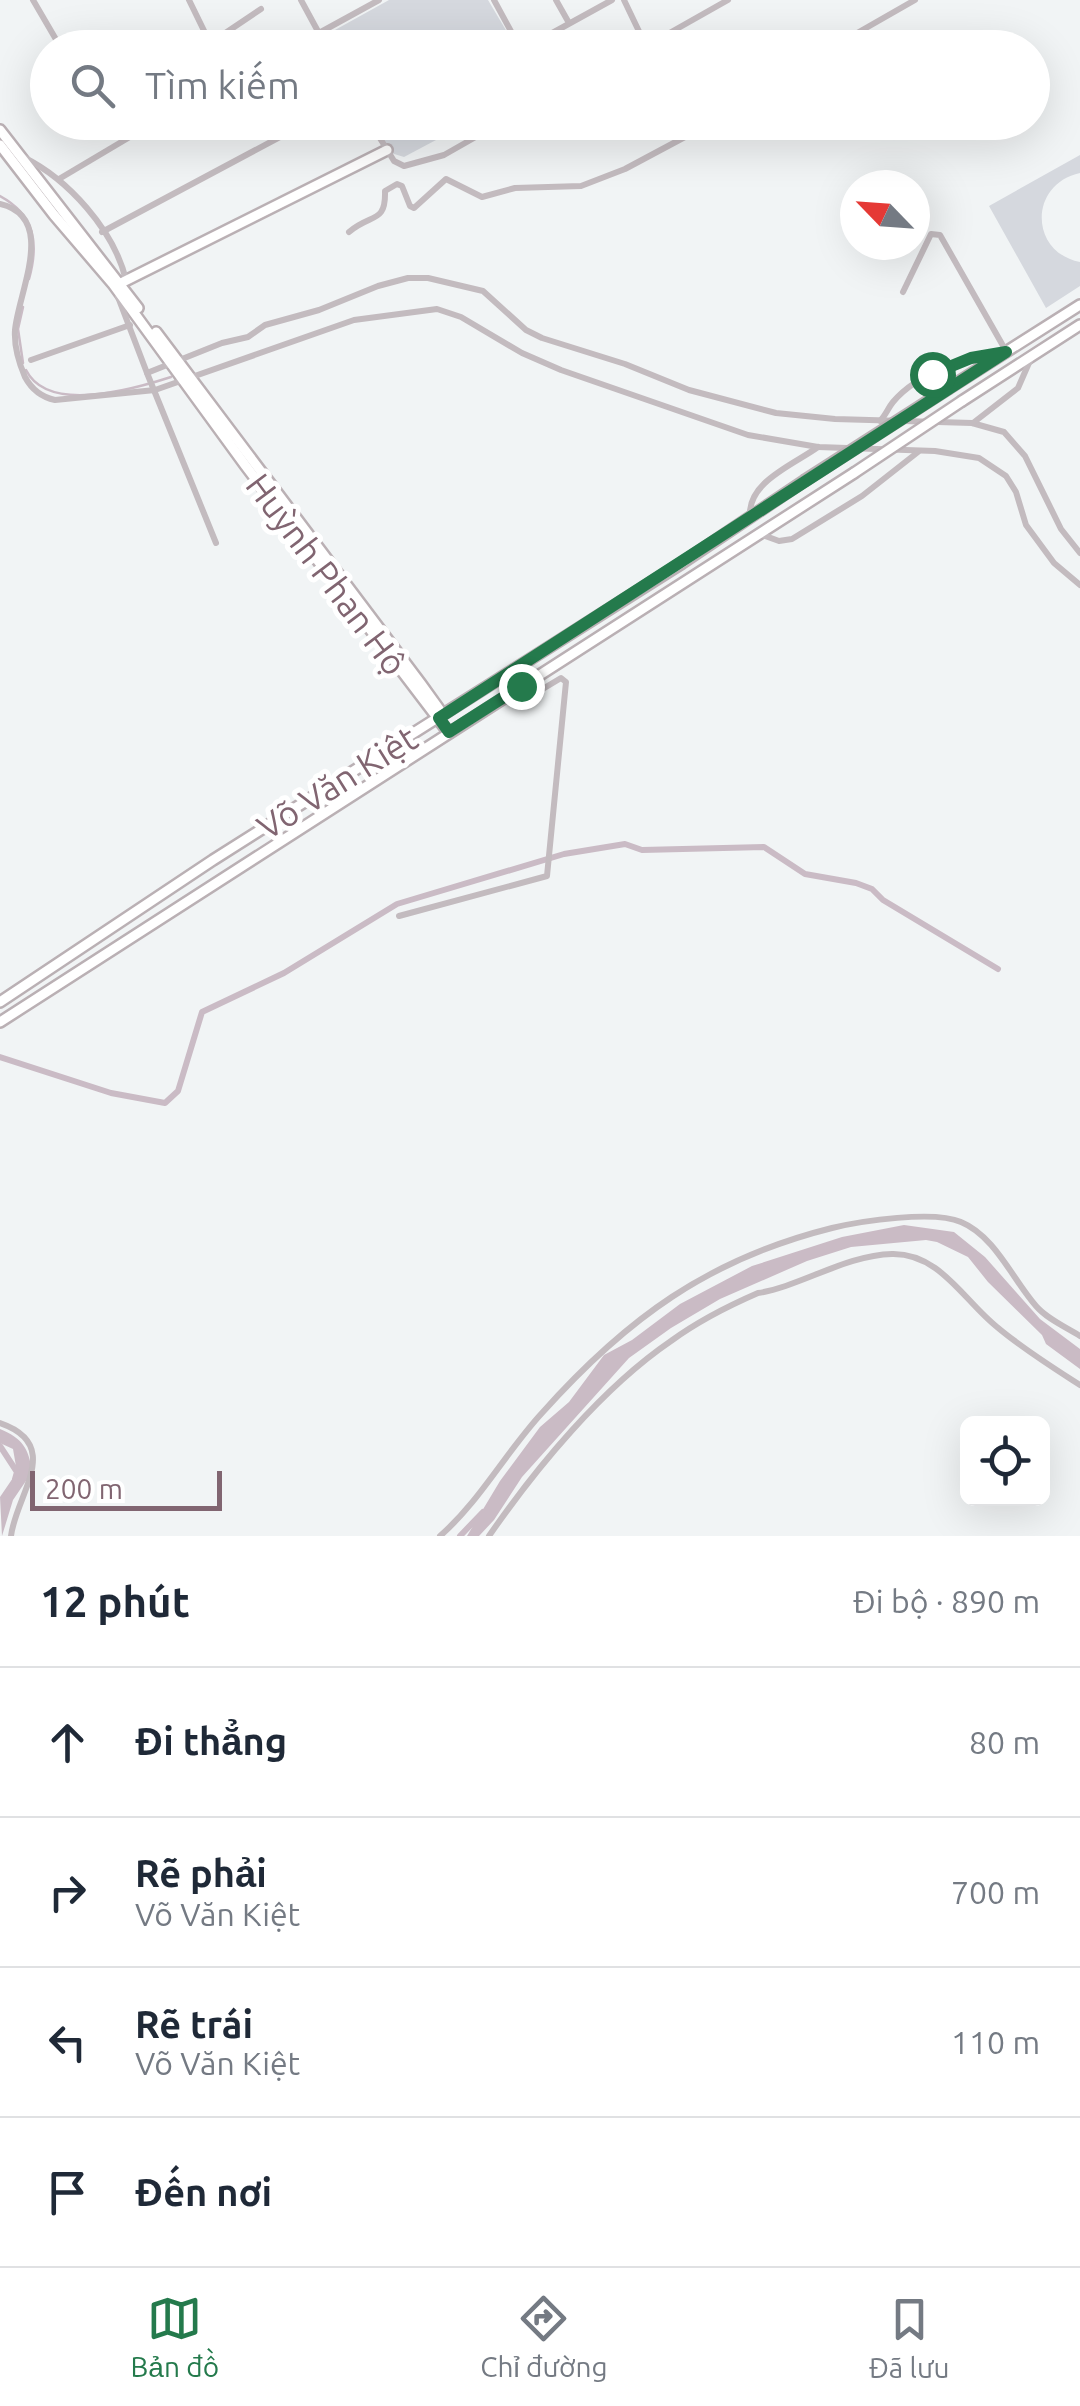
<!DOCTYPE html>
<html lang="vi">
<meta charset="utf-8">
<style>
:root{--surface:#fff;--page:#f6f6f7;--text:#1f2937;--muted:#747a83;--line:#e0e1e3;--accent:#247a4c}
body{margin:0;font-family:Ubuntu,sans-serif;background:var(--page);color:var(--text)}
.controls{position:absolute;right:30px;bottom:30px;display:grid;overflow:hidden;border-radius:15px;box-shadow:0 10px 40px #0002}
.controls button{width:90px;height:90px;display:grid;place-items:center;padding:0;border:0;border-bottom:2px solid var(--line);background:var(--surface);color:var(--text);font:50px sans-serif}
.compass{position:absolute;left:840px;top:170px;width:90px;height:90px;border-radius:50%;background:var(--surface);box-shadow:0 10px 40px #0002;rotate:295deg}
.scale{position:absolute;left:30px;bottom:25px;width:192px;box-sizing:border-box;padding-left:10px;border:5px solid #816571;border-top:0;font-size:28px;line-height:35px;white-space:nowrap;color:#816571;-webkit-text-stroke:8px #fff;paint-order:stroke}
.stop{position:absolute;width:30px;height:30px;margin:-22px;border:8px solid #247a4c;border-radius:50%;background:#fff}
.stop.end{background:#247a4c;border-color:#fff;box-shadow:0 2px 10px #0008}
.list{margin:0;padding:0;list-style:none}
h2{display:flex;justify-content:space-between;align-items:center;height:130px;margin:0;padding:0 40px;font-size:42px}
h2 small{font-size:32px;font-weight:400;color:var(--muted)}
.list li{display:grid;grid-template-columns:65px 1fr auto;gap:30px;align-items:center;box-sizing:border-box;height:150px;padding:0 40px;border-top:2px solid var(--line)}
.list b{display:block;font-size:38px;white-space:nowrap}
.list p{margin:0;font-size:32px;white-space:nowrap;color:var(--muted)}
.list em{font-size:32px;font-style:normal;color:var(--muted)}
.icon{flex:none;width:55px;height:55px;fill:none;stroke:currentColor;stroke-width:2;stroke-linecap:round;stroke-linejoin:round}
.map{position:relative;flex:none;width:1080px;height:1536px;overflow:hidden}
.search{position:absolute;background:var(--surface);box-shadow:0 10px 40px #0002;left:30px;right:30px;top:30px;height:110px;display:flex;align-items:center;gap:25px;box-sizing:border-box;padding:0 35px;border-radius:55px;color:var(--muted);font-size:38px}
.sheet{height:730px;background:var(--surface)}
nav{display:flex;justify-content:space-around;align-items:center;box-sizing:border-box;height:140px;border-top:2px solid var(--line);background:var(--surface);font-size:28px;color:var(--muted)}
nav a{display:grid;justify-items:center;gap:5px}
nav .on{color:var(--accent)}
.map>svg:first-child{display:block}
</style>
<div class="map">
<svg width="1080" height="1536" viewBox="0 0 1080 1536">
<rect width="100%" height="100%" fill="#f1f4f5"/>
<g fill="#d5d8de">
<path d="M389,0H488L516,47H333L326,35Z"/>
<path d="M374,123H468L404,157L391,153Z"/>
<path d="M1080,155V173C1029,184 1029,252 1080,262V286L1046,308L989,206Z"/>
</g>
<g fill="#cabbc5">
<path d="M904,1225L954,1232L985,1257L1040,1319L1080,1349V1369L1046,1344L1042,1335L988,1282L968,1257L937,1242L926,1240L851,1247L807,1261L720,1299L671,1328L629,1358L522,1477L494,1520L479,1536H467L500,1481L540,1427L569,1402L604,1355L632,1340L680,1304L752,1266L842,1237Z"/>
<path d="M0,1429C22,1438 29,1448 32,1472L13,1500L2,1536L0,1497L17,1472L13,1449L0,1443Z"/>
</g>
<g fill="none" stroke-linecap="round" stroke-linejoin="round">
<g stroke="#cabbc5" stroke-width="2.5">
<path d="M0,196C35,215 39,243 29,279"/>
<path d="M23,363L18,329L23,307"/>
<path d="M26,370C48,414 134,389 171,377"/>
</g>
<g stroke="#cabbc5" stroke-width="6">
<path d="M0,1057L111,1093L165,1103L178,1091L202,1012L284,973L397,904L564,854L625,844L642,850L764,847L805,874L856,883L872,889L883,900L998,969"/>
<path d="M0,1446L17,1472L15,1479"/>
<path d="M460,1536L483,1512"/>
</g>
<defs>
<g id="secondary">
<path d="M0,130L138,308"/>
<path d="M0,145L54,215L113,284L245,465L449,733"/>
<path d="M121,283L387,150"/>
<path d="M156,332L421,684L439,709L437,715"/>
<path d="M949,388L1080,305"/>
<path d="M962,401L1080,325"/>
<path d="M0,1002L213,860L682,563L804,481"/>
<path d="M0,1022L854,473"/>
</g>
</defs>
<use href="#secondary" stroke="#bab0b4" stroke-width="14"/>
<g stroke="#c3bbbf" stroke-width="6">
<path d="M33,0L61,48"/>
<path d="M189,0L210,43"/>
<path d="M301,0L327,48"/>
<path d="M494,0L520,48"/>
<path d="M556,0L569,23"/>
<path d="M624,0L646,46"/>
<path d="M319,33L379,0"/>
<path d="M203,48L261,9"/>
<path d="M525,48L612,0"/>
<path d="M643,48L728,0"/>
<path d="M831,48L915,0"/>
<path d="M370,122L394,161L404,166L444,155L502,122"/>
<path d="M23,157C68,179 114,230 126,280"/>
<path d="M59,179L155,122"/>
<path d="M0,204C58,217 18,293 15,330C14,345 19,363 25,377C32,390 41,397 55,400L155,390L354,320L437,309L461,317L522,353L561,370L748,435L818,447L935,451L979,458L1006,476L1016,492L1026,525L1054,563L1080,585"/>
<path d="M102,232L308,122"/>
<path d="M349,232C371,213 386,224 385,191L397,184L402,186L410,206L414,208L446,179L482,197L515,188L581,186L625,169L713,122"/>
<path d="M118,297L147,373L222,343L248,337L265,325L319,310L378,286L408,278H428L483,291L526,330L542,338L625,364L689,390L776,413L835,419L972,423L1004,432L1025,456L1061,529L1080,553"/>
<path d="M31,360L130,325"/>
<path d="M147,373L216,543"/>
<path d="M880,421C886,415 888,408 893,402C920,370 967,359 1006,351L940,235L931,234L903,292"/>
<path d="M973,423L1018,388L1032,356"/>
<path d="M750,517C747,482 793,465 818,447"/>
<path d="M760,534L779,541L792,539L862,496L918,452"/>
<path d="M399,916L547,876L566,682L561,678L531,696L521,687"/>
<path d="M0,1423C64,1445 16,1494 11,1536"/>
<path d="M440,1536C480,1501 506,1452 542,1413C626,1319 708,1259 832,1228C861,1221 934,1210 961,1222C995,1236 1013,1280 1036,1306C1047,1319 1066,1327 1080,1336"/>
<path d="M489,1536C536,1468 602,1388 671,1341C697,1322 728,1306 758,1293C799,1287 846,1255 892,1254C940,1253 964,1301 997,1327C1023,1349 1052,1367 1080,1385"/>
</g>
<use href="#secondary" stroke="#fff" stroke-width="9"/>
<defs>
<g id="secondary-bridge">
<path d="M854,473L962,401"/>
<path d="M804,481L949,388"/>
</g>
</defs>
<use href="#secondary-bridge" stroke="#bab0b4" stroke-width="14" stroke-linecap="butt"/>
<use href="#secondary-bridge" stroke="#fff" stroke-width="9"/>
</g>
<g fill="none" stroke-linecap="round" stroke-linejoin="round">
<path stroke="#247a4c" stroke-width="12" d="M521,686L449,732L439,718L1006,352L971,358L932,374"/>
</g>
<g text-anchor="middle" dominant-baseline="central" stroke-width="10" stroke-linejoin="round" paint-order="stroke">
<g font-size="35" fill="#816571" stroke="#fff">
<text transform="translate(327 574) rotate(53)">Huỳnh Phan Hộ</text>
<text transform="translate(337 782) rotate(-32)">Võ Văn Kiệt</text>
</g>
</g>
</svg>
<div class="controls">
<button><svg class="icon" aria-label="locate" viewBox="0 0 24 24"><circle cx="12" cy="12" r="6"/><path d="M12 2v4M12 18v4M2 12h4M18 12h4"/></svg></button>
</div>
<svg class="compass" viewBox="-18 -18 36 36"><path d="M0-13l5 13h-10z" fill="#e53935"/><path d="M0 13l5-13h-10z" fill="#747a83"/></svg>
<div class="scale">200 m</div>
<div class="stop" style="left:932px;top:374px"></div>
<div class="stop end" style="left:521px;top:686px"></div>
<div class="search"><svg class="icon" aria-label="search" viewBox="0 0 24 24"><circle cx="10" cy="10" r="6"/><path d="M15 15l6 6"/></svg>Tìm kiếm</div>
</div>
<section class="sheet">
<h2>12 phút<small>Đi bộ · 890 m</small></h2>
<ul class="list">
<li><svg class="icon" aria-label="ahead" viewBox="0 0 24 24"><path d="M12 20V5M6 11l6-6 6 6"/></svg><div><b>Đi thẳng</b></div><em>80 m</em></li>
<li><svg class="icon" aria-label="right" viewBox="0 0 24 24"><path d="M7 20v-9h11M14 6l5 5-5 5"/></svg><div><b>Rẽ phải</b><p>Võ Văn Kiệt</p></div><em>700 m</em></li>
<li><svg class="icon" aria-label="left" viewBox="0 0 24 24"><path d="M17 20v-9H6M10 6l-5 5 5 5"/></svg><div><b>Rẽ trái</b><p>Võ Văn Kiệt</p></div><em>110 m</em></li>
<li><svg class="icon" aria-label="arrive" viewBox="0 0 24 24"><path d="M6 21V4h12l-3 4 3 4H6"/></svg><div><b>Đến nơi</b></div></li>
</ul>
</section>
<nav>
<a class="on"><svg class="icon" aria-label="map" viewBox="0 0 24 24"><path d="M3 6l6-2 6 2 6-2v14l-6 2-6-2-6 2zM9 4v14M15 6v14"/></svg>Bản đồ</a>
<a><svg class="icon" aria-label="directions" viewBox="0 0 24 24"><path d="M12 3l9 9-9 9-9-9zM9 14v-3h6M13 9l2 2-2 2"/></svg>Chỉ đường</a>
<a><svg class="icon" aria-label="saved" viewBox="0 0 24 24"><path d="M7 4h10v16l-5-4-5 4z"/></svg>Đã lưu</a>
</nav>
